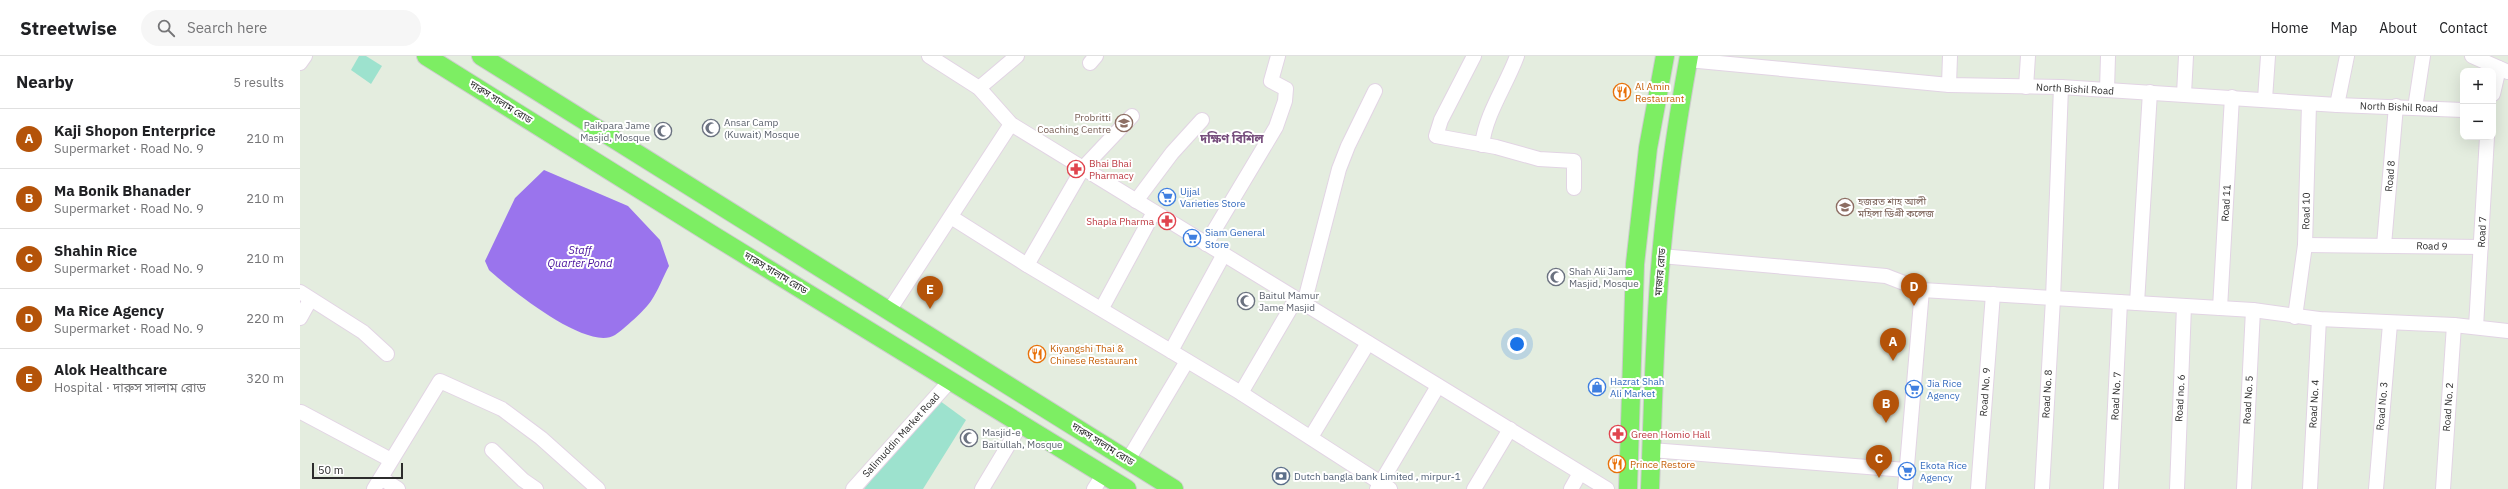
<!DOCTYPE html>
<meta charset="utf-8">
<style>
:root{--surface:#fff;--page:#f6f6f6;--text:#202124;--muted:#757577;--line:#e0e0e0;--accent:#b45309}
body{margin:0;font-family:"IBM Plex Sans","Noto Sans Bengali",sans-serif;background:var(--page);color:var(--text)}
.controls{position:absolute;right:12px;top:12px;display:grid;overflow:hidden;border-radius:8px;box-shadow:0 4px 16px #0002}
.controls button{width:36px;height:36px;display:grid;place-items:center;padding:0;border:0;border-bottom:1px solid var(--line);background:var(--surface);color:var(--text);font:20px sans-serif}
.scale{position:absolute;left:12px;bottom:10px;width:91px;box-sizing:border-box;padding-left:4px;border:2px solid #2c2c2c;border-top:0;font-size:11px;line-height:14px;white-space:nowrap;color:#2c2c2c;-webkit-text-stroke:3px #fff;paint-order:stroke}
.you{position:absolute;left:1217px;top:288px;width:14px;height:14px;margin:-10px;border:3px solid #fff;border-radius:50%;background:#1a73e8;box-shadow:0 0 0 6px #1a73e833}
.badge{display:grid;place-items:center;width:26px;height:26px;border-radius:50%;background:var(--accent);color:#fff;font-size:13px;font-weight:700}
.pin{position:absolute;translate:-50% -33px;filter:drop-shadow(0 1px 2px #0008)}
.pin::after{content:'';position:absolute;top:21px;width:14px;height:12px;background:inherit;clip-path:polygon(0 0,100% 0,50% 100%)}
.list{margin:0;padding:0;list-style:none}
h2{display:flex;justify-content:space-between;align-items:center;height:52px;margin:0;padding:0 16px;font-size:17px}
h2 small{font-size:13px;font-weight:400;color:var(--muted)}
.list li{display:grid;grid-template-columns:26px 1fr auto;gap:12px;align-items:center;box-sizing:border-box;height:60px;padding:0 16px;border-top:1px solid var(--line)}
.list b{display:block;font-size:15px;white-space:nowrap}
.list p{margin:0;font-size:13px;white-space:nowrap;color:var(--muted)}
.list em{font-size:13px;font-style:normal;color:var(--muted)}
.icon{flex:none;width:22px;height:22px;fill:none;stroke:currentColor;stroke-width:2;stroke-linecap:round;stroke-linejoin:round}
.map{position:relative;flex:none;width:2208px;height:433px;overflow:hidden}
header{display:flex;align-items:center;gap:24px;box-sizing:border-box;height:56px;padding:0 20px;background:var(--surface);border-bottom:1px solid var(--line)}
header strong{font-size:19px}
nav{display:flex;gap:22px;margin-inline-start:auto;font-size:14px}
.search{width:280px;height:36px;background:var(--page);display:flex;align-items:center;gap:10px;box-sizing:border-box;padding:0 14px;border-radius:22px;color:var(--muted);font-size:15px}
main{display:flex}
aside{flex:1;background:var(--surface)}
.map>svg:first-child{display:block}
</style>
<header>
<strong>Streetwise</strong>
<div class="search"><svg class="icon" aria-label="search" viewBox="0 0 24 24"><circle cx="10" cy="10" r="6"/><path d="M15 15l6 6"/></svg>Search here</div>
<nav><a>Home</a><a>Map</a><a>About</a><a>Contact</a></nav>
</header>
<main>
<aside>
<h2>Nearby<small>5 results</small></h2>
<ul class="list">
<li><span class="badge">A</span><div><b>Kaji Shopon Enterprice</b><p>Supermarket · Road No. 9</p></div><em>210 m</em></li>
<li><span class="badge">B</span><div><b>Ma Bonik Bhanader</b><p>Supermarket · Road No. 9</p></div><em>210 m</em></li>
<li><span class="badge">C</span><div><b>Shahin Rice</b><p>Supermarket · Road No. 9</p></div><em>210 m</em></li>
<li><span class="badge">D</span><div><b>Ma Rice Agency</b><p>Supermarket · Road No. 9</p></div><em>220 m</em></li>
<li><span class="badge">E</span><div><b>Alok Healthcare</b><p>Hospital · দারুস সালাম রোড</p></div><em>320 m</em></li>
</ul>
</aside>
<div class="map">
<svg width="2208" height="433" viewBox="0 0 2208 433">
<rect width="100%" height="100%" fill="#e4eddf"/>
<g fill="#9de2ce">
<path d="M59,0H66L82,10L71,28L51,14Z"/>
<path d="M636,342L666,364L623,433H564Z"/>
</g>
<path fill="#9a74ed" d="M244,114L328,150L360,184L369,210C363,221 358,235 351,245C345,254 324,273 315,279C287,296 210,233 189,214L185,205L215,142Z"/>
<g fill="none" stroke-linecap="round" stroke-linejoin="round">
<defs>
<g id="minor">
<path d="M629,0L679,32L711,68L1307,433"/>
<path d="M1174,0L1141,64L1136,80L1196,91L1239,103L1274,105V132"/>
<path d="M2172,0L2208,16"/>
<path d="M1388,4L1649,29L1761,31L2037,49L2163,54"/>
<path d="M0,7L5,0"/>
<path d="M790,7L796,0"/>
<path d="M1649,29L1650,0"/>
<path d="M1726,31L1728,0"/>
<path d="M679,32L717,0"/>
<path d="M1807,34L1808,0"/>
<path d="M1884,38L1886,0"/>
<path d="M2193,38L2199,12"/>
<path d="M1965,43L1968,0"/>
<path d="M2037,49L2047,0"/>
<path d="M2115,52L2123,0"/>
<path d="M1182,89C1186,57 1206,30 1217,0"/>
<path d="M836,145L872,97L902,64"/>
<path d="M651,161L727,209L941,337L1090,433"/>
<path d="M906,188L976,71L985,45L986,33L971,25L978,0"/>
<path d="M2005,189L2181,191"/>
<path d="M2084,189L2096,50"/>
<path d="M1361,200L1586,220L1622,234L1953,254L2019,263L2154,269L2208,275"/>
<path d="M727,209L783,112L832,60"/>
<path d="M0,236L63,276L87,298"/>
<path d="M1837,247L1850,36"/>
<path d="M1004,248L1039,113L1048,90L1075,35"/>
<path d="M802,252L854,156"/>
<path d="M1920,252L1932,41"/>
<path d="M589,255L711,68"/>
<path d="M1995,261L2005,189L2009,48"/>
<path d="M0,262L10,244"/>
<path d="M2176,271L2187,81"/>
<path d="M871,295L924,198"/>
<path d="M941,337L996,243"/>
<path d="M1,356L91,404"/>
<path d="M1011,381L1068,287"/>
<path d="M192,394L223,424L236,433"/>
<path d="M1351,394L1606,414"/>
<path d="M828,404L887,305"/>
<path d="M81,422L98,433"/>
<path d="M74,433L140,325L202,353L241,382L298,433"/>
<path d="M553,433L650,325"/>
<path d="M682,433L721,368"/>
<path d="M794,433L803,419"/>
<path d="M1077,433L1138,330"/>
<path d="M1174,433L1210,373"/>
<path d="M1271,433L1280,417"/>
<path d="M1605,433L1622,234"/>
<path d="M1678,433L1693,238"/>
<path d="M1742,433L1753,243L1761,31"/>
<path d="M1811,433L1820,246"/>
<path d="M1877,433L1884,250"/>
<path d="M1944,433L1953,254"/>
<path d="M2010,433L2019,263"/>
<path d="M2076,433L2090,268"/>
<path d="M2143,433L2154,269"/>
</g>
<g id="major">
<path d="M126,0L416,181L827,433"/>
<path d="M181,0L874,433"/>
<path d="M1328,433L1335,208L1348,92L1365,0"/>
<path d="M1350,433C1353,355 1354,278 1361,201C1367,133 1377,66 1389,0"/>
</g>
</defs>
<use href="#minor" stroke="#e2d4e4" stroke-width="16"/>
<use href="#major" stroke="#ccc" stroke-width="20"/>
<use href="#minor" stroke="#fff" stroke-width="14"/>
<use href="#major" stroke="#7dee63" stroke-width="18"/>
</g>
<defs>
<symbol id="restaurant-ring" viewBox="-11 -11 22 22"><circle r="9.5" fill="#fff" stroke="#e8710a" stroke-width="1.5"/><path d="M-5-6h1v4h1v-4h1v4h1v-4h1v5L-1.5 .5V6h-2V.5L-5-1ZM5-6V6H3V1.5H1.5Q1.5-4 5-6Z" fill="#e8710a"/></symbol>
<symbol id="school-ring" viewBox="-11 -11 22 22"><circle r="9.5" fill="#fff" stroke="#8d6e63" stroke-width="1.5"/><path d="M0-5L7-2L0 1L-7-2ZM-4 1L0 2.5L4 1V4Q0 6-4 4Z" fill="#8d6e63"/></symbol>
<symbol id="mosque-ring" viewBox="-11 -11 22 22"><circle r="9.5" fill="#fff" stroke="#6b7280" stroke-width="1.5"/><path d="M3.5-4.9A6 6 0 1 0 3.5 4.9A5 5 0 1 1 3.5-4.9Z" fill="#6b7280"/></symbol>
<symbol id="pharmacy-ring" viewBox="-11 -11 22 22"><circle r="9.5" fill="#fff" stroke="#e0444e" stroke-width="1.5"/><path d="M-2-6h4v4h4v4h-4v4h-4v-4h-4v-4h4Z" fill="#e0444e"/></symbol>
<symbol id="supermarket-ring" viewBox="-11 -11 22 22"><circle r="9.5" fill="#fff" stroke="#3f7fe0" stroke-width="1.5"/><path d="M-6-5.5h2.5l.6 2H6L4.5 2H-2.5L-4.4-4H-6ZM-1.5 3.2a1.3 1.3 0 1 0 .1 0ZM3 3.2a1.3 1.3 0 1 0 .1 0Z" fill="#3f7fe0"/></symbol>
<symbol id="university-ring" viewBox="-11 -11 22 22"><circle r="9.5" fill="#fff" stroke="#8d6e63" stroke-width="1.5"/><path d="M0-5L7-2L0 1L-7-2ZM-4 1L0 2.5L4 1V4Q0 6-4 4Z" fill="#8d6e63"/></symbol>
<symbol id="shop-ring" viewBox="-11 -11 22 22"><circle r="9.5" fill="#fff" stroke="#3f7fe0" stroke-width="1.5"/><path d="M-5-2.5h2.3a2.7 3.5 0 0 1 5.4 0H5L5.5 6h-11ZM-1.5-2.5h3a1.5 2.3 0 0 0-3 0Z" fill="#3f7fe0"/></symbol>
<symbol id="bank-ring" viewBox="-11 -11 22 22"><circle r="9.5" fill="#fff" stroke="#5c6f8a" stroke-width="1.5"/><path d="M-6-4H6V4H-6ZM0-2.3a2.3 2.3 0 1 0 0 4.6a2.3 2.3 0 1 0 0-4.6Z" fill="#5c6f8a"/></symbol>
</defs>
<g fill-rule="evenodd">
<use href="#restaurant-ring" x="1312" y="26" width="20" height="20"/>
<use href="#school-ring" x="814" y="57" width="20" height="20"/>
<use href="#mosque-ring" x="401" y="62" width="20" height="20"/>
<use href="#mosque-ring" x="353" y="65" width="20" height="20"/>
<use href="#pharmacy-ring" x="766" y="103" width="20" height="20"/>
<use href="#supermarket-ring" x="857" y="131" width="20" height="20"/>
<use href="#university-ring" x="1535" y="141" width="20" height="20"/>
<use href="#pharmacy-ring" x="857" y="155" width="20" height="20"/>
<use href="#supermarket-ring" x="882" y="172" width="20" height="20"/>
<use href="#mosque-ring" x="1246" y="211" width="20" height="20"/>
<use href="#mosque-ring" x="936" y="235" width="20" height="20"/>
<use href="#restaurant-ring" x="727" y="288" width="20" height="20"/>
<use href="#shop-ring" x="1287" y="321" width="20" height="20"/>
<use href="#supermarket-ring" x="1604" y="323" width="20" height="20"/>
<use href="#pharmacy-ring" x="1308" y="368" width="20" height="20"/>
<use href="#mosque-ring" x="659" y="372" width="20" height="20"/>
<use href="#restaurant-ring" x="1307" y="398" width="20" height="20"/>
<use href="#supermarket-ring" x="1597" y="405" width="20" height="20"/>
<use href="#bank-ring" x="971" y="410" width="20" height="20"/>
</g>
<g text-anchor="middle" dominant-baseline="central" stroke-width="4" stroke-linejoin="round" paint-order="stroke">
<g font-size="10" fill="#c56008" stroke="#fff" text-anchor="start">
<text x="1335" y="30">Al Amin<tspan x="1335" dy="12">Restaurant</tspan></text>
<text x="750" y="292">Kiyangshi Thai &amp;<tspan x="750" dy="12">Chinese Restaurant</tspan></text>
<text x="1330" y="408">Prince Restore</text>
</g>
<g font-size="10" fill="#2c2c2c" stroke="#fff">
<text transform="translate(1775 33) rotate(3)">North Bishil Road</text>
<text transform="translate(201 46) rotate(32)">দারুস সালাম রোড</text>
<text transform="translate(2099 51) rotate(2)">North Bishil Road</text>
<text transform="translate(2090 120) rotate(-85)">Road 8</text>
<text transform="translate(1926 147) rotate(-87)">Road 11</text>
<text transform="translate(2006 155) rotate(-89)">Road 10</text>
<text transform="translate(2182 176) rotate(-87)">Road 7</text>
<text transform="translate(2132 190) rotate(1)">Road 9</text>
<text transform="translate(1360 216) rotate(-85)">মাজার রোড</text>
<text transform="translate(476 217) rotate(31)">দারুস সালাম রোড</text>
<text transform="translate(1685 336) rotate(-86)">Road No. 9</text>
<text transform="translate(1747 338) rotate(-87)">Road No. 8</text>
<text transform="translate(1816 340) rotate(-87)">Road No. 7</text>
<text transform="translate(1880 342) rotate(-87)">Road no. 6</text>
<text transform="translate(1948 344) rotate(-87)">Road No. 5</text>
<text transform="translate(2014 348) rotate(-87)">Road No. 4</text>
<text transform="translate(2082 350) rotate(-85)">Road No. 3</text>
<text transform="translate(2148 351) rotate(-86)">Road No. 2</text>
<text transform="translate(601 379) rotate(-48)">Salimuddin Market Road</text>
<text transform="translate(803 388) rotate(32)">দারুস সালাম রোড</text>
</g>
<g font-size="10" fill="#785e54" stroke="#fff" text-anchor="end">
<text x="811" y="61">Probritti<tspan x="811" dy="12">Coaching Centre</tspan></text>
<text x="1558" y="145" text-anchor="start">হজরত শাহ আলী<tspan x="1558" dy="12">মহিলা ডিগ্রী কলেজ</tspan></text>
</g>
<g font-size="10" fill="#5b616d" stroke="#fff" text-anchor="start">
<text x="424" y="66">Ansar Camp<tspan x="424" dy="12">(Kuwait) Mosque</tspan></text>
<text x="350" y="69" text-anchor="end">Paikpara Jame<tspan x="350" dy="12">Masjid, Mosque</tspan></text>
<text x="1269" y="215">Shah Ali Jame<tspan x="1269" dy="12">Masjid, Mosque</tspan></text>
<text x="959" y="239">Baitul Mamur<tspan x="959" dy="12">Jame Masjid</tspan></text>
<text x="682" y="376">Masjid-e<tspan x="682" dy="12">Baitullah, Mosque</tspan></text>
</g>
<g font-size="10" fill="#be3a42" stroke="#fff" text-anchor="start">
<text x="789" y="107">Bhai Bhai<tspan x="789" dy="12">Pharmacy</tspan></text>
<text x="854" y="165" text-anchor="end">Shapla Pharma</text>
<text x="1331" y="378">Green Homio Hall</text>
</g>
<g font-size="10" fill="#366cbe" stroke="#fff" text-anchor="start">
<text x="880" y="135">Ujjal<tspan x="880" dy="12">Varieties Store</tspan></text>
<text x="905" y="176">Siam General<tspan x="905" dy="12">Store</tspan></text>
<text x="1310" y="325">Hazrat Shah<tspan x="1310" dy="12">Ali Market</tspan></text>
<text x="1627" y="327">Jia Rice<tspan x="1627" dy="12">Agency</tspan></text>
<text x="1620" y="409">Ekota Rice<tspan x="1620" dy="12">Agency</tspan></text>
</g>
<g font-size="10" fill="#4e5e75" stroke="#fff" text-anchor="start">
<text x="994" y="420">Dutch bangla bank Limited , mirpur-1</text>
</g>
<g font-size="11" font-style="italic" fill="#47109c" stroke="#fff">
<text x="280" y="194">Staff<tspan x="280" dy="13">Quarter Pond</tspan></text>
</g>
<g font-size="12" font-weight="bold" fill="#764d7c" stroke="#fff">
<text x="932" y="82">দক্ষিণ বিশিল</text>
</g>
</g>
</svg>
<div class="controls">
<button>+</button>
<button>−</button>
</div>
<div class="scale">50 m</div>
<div class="you"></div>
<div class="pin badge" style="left:1593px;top:305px">A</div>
<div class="pin badge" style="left:1586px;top:367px">B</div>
<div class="pin badge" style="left:1579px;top:422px">C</div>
<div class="pin badge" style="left:1614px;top:250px">D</div>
<div class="pin badge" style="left:630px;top:253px">E</div>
</div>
</main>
